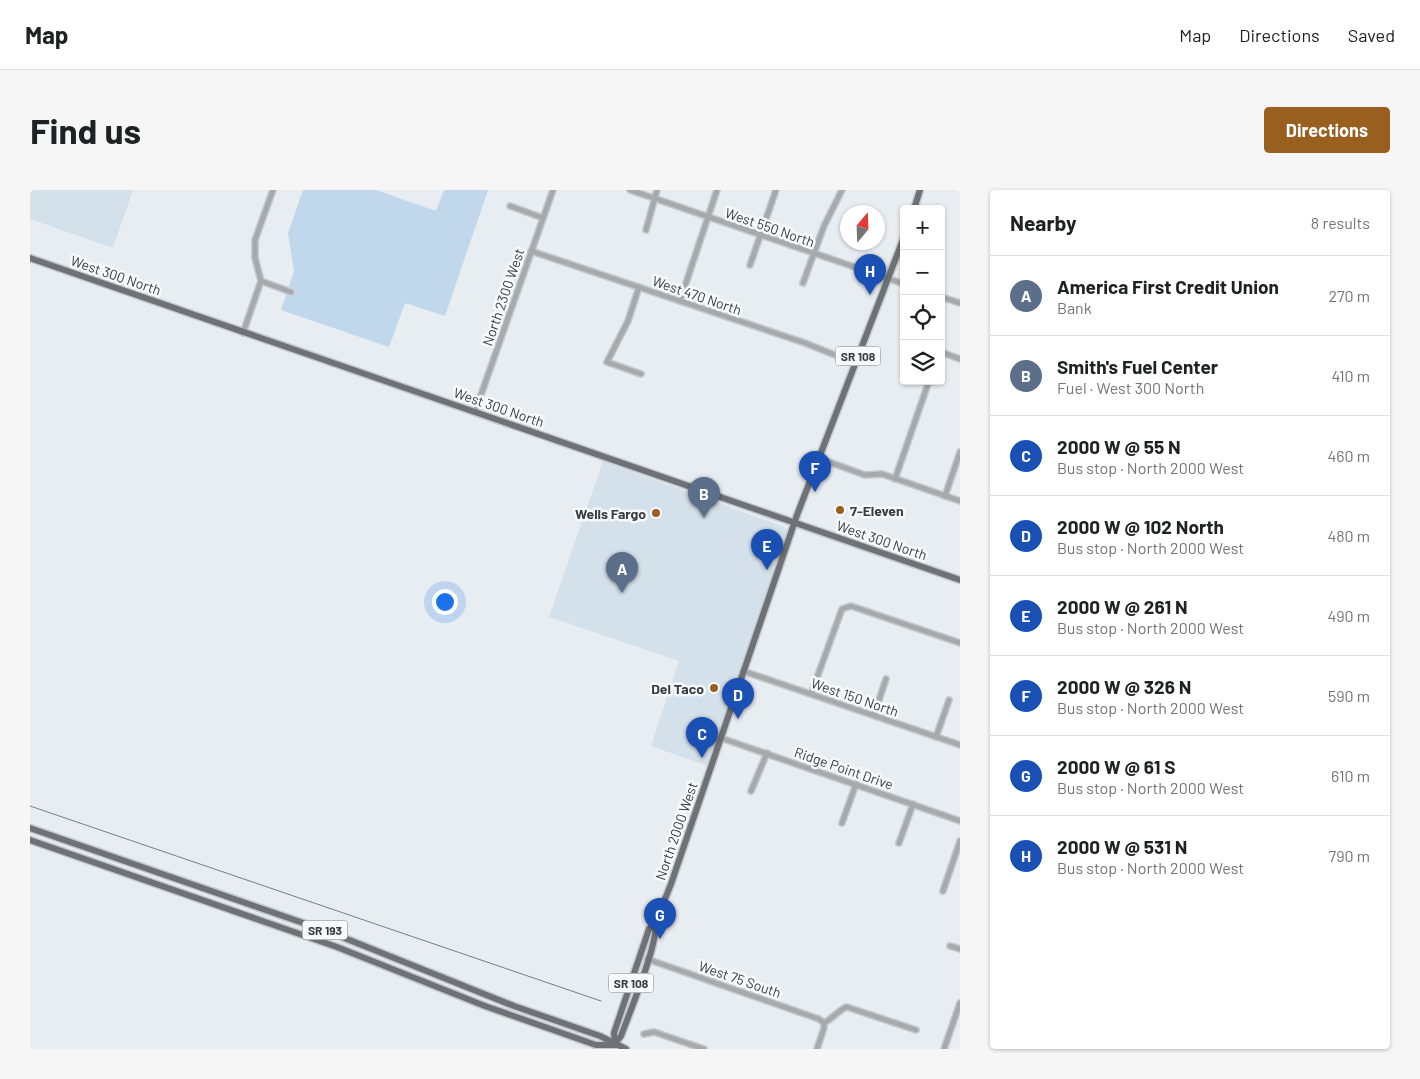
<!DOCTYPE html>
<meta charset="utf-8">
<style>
:root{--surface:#fff;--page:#f6f6f6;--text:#202124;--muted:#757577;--line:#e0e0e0;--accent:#995f1e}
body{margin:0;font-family:Barlow,sans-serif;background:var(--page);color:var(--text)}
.controls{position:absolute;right:15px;top:15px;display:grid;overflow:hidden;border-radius:5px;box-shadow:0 1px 4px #0004}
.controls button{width:45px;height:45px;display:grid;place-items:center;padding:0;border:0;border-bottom:1px solid var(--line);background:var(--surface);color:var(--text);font:25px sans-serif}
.compass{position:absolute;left:810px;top:15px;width:45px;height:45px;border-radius:50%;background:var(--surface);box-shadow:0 1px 4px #0004;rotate:19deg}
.you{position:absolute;left:414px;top:411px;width:18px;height:18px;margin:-12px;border:4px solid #fff;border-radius:50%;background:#1a73e8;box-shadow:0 0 0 8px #1a73e833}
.badge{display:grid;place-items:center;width:32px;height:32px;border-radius:50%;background:var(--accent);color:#fff;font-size:16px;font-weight:700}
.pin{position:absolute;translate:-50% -41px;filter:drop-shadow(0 1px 2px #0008)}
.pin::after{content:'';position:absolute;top:26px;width:18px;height:15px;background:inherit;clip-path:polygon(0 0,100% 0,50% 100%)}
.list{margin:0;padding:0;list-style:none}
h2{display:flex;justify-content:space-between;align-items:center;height:65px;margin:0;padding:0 20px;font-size:21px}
h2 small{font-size:16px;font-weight:400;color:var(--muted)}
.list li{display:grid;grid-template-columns:32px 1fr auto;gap:15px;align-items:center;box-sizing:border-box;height:80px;padding:0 20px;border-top:1px solid var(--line)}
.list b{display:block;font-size:19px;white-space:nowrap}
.list p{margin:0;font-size:16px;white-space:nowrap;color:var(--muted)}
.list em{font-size:16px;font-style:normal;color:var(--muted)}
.icon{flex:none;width:28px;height:28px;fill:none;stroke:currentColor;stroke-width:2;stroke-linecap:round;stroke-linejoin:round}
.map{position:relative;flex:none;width:930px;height:859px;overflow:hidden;border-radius:5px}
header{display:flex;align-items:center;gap:30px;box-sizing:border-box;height:70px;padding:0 25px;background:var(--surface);border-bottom:1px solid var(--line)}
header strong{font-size:24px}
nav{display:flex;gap:28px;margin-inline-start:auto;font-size:18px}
.intro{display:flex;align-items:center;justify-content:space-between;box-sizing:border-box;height:120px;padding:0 30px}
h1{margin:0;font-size:35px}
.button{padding:12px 22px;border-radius:5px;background:var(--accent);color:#fff;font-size:18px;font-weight:700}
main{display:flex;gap:30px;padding:0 30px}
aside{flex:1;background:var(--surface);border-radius:5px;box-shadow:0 1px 4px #0004}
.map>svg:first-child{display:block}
</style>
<header>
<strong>Map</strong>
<nav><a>Map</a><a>Directions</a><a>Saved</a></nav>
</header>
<div class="intro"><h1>Find us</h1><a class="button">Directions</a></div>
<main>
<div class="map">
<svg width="930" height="859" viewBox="0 0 930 859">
<rect width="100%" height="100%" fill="#e8edf2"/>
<g fill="#d5e1ea">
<path d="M0,0H103L83,58L0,29Z"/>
<path d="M573,271L752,336L758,341L678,576L621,556L649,471L519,427Z"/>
</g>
<path fill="#c0d7ec" d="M273,0H346L406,21L414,0H458L415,126L375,113L359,157L251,120L264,81L258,43Z"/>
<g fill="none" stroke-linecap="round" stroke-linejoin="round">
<path stroke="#6b8295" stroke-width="1" d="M0,616L571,811"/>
<defs>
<g id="minor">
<path d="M600,0L874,94"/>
<path d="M480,16L513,28"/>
<path d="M616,40L627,0"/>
<path d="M501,61L775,153L825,173"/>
<path d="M720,75L746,0"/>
<path d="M231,91L261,102"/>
<path d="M773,93L794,36L812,0"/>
<path d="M609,97L598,131L577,172L611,184"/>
<path d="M911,107L930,113"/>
<path d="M650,111L687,0"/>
<path d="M213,143L231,91L225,68V50L243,0"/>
<path d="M911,162L930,169"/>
<path d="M445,222L523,0"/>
<path d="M788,268L835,285L852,284L930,311"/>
<path d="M865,289L899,191"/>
<path d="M915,306L930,262"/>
<path d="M713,481L930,555"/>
<path d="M781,504L812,419L821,416L930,453"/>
<path d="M844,525L856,489"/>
<path d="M906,547L919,510"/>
<path d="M691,548L930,631"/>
<path d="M721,601L737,563"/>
<path d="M812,633L826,594"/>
<path d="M869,653L883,614"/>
<path d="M913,701L930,651"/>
<path d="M920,756L930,759"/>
<path d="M617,769L789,829L794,833"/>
<path d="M794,833C802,829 811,818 817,817L886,840"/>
<path d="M614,844L624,842L674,859"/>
<path d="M787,859L794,838V833"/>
<path d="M914,859L930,813"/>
</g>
<g id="major">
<path d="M884,19L890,0"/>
<path d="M0,68L930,390"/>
<path d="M0,638L302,743L484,816L570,846L596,859"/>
<path d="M0,650L307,757L455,816L566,855H585"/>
<path d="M584,855L591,846C599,824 629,752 625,734"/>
<path d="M585,855L584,843L619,739L625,734L641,694L767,325L874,47"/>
</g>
</defs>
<use href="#minor" stroke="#c5cace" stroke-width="8"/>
<use href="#major" stroke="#c5cace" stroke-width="9"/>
<use href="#minor" stroke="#a7aaac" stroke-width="5"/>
<use href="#major" stroke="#6e7276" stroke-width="6"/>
</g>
<g fill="#995f1e" stroke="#f5faff" stroke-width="2">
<circle cx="810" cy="320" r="5"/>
<circle cx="626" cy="323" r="5"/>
<circle cx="684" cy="498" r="5"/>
</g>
<g text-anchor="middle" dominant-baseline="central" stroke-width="5" stroke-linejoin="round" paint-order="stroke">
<g fill="#f5faff" stroke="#727578" stroke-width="1">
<rect x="805.5" y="156.5" width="45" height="19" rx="4"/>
<rect x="272.5" y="730.5" width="45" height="19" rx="4"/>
<rect x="578.5" y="783.5" width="45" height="19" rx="4"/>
</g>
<g font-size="12" font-weight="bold" fill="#3a3c3e">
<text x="828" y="166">SR 108</text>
<text x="295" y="740">SR 193</text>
<text x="601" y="793">SR 108</text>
</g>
<g font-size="14" fill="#3a3c3e" stroke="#f5faff">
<text transform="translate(740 37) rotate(19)">West 550 North</text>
<text transform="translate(86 85) rotate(19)">West 300 North</text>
<text transform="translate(667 105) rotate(19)">West 470 North</text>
<text transform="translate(473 107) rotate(-71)">North 2300 West</text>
<text transform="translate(469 217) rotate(19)">West 300 North</text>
<text transform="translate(852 350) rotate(19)">West 300 North</text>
<text transform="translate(825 507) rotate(19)">West 150 North</text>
<text transform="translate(814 578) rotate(19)">Ridge Point Drive</text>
<text transform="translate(646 641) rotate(-71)">North 2000 West</text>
<text transform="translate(710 789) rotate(19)">West 75 South</text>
</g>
<g font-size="14" font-weight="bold" fill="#3a3c3e" stroke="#f5faff" text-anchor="end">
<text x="820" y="320" text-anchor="start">7-Eleven</text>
<text x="616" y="323">Wells Fargo</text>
<text x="674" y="498">Del Taco</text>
</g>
</g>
</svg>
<div class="controls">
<button>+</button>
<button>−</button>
<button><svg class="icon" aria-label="locate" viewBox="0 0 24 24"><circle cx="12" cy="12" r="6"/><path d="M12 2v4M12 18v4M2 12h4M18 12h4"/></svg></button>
<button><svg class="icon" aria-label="layers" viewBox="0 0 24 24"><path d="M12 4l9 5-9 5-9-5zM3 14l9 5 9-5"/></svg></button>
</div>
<svg class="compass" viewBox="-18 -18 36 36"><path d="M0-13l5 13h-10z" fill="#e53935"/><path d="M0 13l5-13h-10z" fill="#757577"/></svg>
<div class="you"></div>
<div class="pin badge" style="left:592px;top:403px;background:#5c6f8a">A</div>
<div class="pin badge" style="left:674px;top:328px;background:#5c6f8a">B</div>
<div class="pin badge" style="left:672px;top:568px;background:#1a4fb4">C</div>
<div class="pin badge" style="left:708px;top:529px;background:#1a4fb4">D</div>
<div class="pin badge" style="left:737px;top:380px;background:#1a4fb4">E</div>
<div class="pin badge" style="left:785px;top:302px;background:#1a4fb4">F</div>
<div class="pin badge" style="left:630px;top:749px;background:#1a4fb4">G</div>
<div class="pin badge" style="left:840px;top:105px;background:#1a4fb4">H</div>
</div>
<aside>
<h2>Nearby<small>8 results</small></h2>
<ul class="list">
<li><span class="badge" style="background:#5c6f8a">A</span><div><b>America First Credit Union</b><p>Bank</p></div><em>270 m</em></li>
<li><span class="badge" style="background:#5c6f8a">B</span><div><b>Smith's Fuel Center</b><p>Fuel · West 300 North</p></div><em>410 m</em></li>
<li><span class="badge" style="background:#1a4fb4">C</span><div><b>2000 W @ 55 N</b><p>Bus stop · North 2000 West</p></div><em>460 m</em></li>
<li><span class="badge" style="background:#1a4fb4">D</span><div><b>2000 W @ 102 North</b><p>Bus stop · North 2000 West</p></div><em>480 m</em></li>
<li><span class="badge" style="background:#1a4fb4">E</span><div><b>2000 W @ 261 N</b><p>Bus stop · North 2000 West</p></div><em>490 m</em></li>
<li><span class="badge" style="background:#1a4fb4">F</span><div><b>2000 W @ 326 N</b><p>Bus stop · North 2000 West</p></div><em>590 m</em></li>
<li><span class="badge" style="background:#1a4fb4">G</span><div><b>2000 W @ 61 S</b><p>Bus stop · North 2000 West</p></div><em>610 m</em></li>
<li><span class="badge" style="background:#1a4fb4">H</span><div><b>2000 W @ 531 N</b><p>Bus stop · North 2000 West</p></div><em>790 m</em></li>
</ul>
</aside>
</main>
